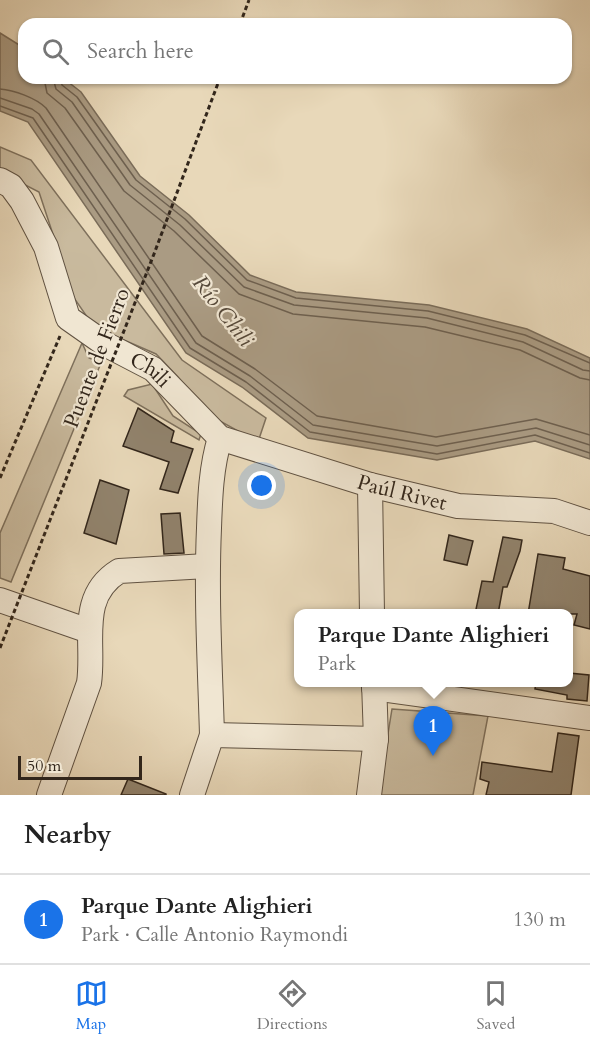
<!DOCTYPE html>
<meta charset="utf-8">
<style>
:root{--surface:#fff;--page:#f6f6f6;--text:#222;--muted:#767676;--line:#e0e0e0;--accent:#1a73e8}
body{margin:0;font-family:Cardo,serif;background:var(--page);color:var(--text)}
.scale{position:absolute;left:18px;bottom:15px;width:124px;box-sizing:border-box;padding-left:6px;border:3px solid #32261b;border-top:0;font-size:16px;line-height:21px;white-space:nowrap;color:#32261b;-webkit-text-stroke:4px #f0e6d2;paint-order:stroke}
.you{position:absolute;left:262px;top:486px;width:21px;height:21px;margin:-15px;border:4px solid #fff;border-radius:50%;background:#1a73e8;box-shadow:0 0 0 9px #1a73e833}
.badge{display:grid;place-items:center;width:39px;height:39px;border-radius:50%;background:var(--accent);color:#fff;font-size:20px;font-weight:700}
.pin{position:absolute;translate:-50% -50px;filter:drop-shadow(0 2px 3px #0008)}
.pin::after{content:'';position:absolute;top:32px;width:21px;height:18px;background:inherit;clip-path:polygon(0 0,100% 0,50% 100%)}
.popup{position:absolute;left:294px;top:609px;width:279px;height:78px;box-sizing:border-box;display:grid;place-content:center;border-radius:12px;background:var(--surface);filter:drop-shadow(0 2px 4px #0005);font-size:20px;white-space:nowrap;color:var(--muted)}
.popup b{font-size:22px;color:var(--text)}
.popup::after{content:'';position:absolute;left:50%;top:100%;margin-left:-12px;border:12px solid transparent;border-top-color:var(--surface)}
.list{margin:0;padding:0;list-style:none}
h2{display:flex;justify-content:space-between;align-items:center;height:78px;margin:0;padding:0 24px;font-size:26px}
h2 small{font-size:20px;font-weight:400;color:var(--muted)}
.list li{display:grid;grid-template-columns:39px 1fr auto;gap:18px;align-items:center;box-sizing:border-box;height:90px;padding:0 24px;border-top:2px solid var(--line)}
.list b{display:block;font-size:22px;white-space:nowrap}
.list p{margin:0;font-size:20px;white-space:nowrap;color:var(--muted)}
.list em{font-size:20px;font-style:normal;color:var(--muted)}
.icon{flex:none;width:33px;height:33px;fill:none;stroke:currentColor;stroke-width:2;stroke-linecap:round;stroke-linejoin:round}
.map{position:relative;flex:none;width:590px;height:795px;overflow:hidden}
.search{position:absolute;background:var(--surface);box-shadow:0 2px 4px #0004;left:18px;right:18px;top:18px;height:66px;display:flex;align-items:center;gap:15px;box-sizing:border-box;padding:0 21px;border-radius:18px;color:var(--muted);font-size:22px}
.sheet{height:168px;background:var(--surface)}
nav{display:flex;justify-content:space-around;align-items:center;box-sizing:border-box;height:84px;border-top:2px solid var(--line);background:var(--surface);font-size:16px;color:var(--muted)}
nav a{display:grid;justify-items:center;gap:3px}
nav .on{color:var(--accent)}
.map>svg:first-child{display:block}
</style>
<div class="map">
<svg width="590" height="795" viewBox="0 0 590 795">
<rect width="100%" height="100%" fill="#e8d8b9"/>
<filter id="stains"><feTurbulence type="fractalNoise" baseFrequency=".00333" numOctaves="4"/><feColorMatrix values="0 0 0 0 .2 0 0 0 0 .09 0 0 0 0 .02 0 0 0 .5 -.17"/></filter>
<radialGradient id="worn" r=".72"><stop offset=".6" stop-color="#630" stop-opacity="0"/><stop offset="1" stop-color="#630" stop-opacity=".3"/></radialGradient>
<g fill="#c9ba9e" stroke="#7e705c" stroke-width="1.5">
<path d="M0,147L31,160L182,360L266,418L258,442L207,414L178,377L156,354L94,327L74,298L39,192L0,172Z"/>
<path d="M82,343L89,358L101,363L11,582L0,578V533Z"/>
<path d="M152,384L173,416L201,434L199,440L124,396L128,390Z"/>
<path d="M392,709L488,716L473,795H378Z"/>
</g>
<path fill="#aa9b83" stroke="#7a6c59" stroke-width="1.5" d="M0,33L24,48V78H63L81,92L140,176L189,215L250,275L296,292L429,305L527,329L590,358V459L535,441L437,460L308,438L242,387L186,353L28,122L0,111Z"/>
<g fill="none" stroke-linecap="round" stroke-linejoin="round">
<g stroke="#6e604f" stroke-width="1.5">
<path d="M44,78L47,93L65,108L124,191L174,231L239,294L293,314L425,327L520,350L580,378L590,380"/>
<path d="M53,78L56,89L72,102L130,185L180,225L244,287L294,305L427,318L523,342L583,370L590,371"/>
<path d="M60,78L62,85L77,97L136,180L185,219L247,280L296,298L428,311L525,335L590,363"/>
<path d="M0,89C14,90 36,98 46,108L202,336L255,369L317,416L436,437L536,419L590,435"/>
<path d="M0,98L32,109L39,114L196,343L250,376L313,425L437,446L536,428L590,445"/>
<path d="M0,106L33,118L190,348L246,382L310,432L437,454L535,435L590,453"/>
</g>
</g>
<g fill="#91836d" stroke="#32261b" stroke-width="1.5">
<path d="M138,408L174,431L171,442L193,449L178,493L160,489L169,462L123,446Z"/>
<path d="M100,480L129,490L116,544L84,533Z"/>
<path d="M180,513L184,553L164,554L161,514Z"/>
<path d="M449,535L473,541L467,565L444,560Z"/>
<path d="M503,537L522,540L520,551L507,587H503L498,614H475L482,581L493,582Z"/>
<path d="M538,554L565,558L563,569L590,576V629L574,625L577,614H528Z"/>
<path d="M569,673L589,675L587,701L567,699V695L535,689L536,682H568Z"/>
<path d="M558,733L579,736L571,795H486L489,782L480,779L482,762L552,772Z"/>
<path d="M128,779L166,794V795H121Z"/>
</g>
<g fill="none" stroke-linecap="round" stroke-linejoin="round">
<defs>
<g id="minor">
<path id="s1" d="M0,180L11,186L22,201L46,247L68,318L105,344L153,369L220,438L370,485L458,506L554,511L590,523"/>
<path d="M370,485L372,614"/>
<path d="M0,600L89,631"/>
<path d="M374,688L590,718"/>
<path d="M212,735C210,666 206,597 209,528C210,498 211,467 220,438"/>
<path d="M49,795L89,683C95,643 77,597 119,571L207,566"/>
<path d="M192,795L212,735L376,739"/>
<path d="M369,795L376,739L374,682"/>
</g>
</defs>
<use href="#minor" stroke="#605242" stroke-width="26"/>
<g stroke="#32261b" stroke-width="3" stroke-dasharray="4.5 3" stroke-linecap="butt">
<path d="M240,24L249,0"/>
<path d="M0,478L60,336"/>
</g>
<use href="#minor" stroke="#f0e6d2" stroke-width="24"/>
<path stroke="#32261b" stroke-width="3" stroke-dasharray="4.5 3" stroke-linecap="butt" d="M0,648L154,254L220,78"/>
</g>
<g text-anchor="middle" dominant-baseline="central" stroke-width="4.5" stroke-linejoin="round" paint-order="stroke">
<g font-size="21" fill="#32261b" stroke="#f0e6d2">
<text transform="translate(97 358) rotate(-69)">Puente de Fierro</text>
<text stroke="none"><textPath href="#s1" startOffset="255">Chili</textPath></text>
<text stroke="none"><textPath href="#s1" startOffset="543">Paúl Rivet</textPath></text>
</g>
<g font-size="22" font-style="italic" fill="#56493a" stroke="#f0e6d2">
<text transform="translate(223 311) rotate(52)">Río Chili</text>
</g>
</g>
<rect width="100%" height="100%" filter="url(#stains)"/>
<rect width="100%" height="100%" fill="url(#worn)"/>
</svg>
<div class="scale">50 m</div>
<div class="you"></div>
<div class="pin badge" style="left:433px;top:756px">1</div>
<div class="popup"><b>Parque Dante Alighieri</b>Park</div>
<div class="search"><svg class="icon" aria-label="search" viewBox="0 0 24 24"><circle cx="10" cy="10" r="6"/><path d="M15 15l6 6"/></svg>Search here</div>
</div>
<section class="sheet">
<h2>Nearby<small></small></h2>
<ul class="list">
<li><span class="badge">1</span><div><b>Parque Dante Alighieri</b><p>Park · Calle Antonio Raymondi</p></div><em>130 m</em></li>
</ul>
</section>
<nav>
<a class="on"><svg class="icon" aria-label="map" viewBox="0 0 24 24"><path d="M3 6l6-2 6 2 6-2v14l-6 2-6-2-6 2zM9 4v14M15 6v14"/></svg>Map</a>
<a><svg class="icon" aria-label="directions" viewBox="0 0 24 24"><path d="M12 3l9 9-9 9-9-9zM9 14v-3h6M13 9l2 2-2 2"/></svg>Directions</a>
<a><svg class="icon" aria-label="saved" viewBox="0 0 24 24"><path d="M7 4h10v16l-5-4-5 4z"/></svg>Saved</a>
</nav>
